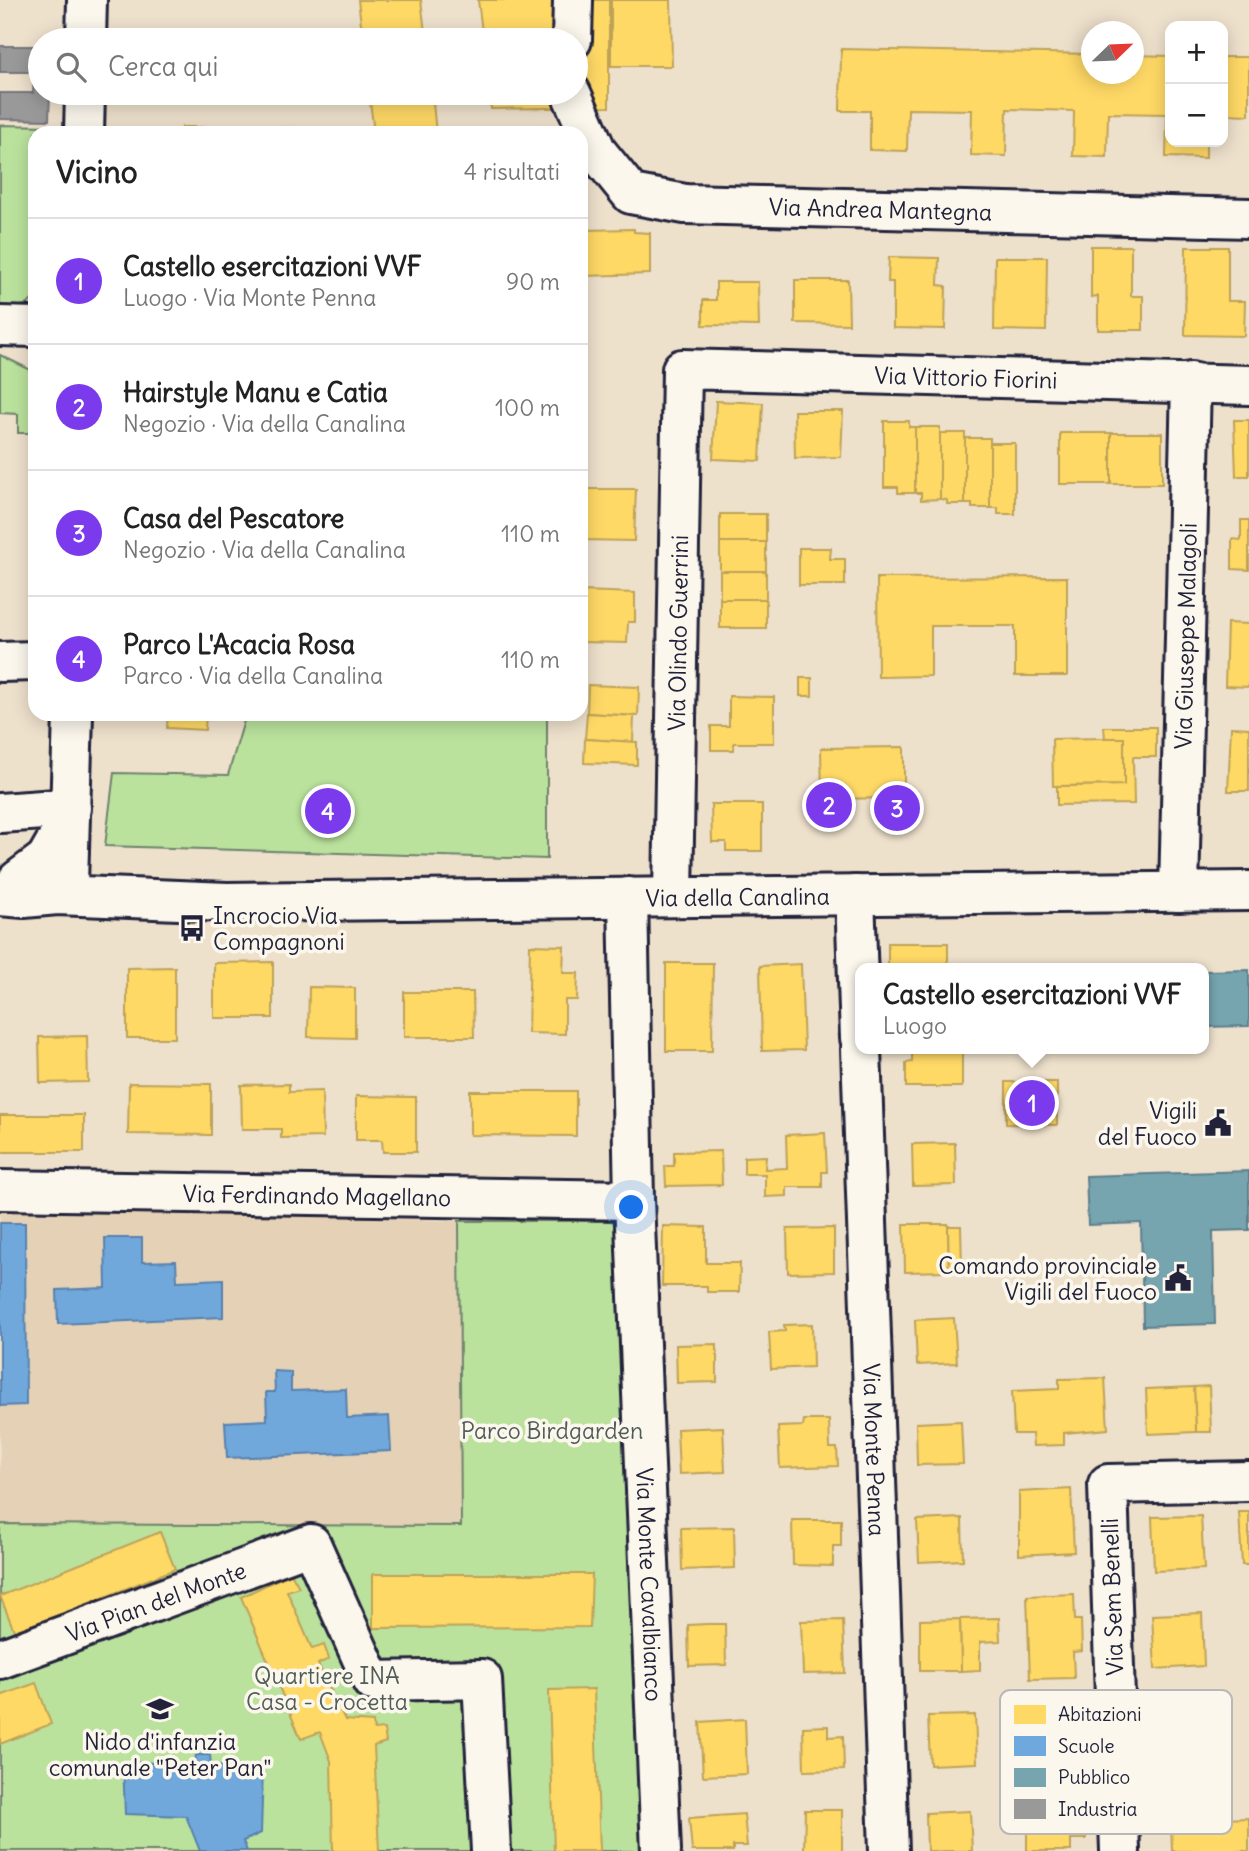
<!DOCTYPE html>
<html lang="it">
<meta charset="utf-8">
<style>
:root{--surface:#fff;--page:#f6f6f6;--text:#222;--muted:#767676;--line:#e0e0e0;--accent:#7c3aed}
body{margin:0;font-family:Delius,sans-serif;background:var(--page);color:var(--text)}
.controls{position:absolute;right:21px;top:21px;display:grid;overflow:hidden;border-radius:14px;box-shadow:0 4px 18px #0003}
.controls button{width:63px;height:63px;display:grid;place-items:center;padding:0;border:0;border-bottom:2px solid var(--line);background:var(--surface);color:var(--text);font:35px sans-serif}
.compass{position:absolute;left:1081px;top:21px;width:63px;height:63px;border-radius:50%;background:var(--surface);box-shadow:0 4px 18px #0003;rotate:67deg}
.you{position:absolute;left:632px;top:1208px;width:24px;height:24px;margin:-18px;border:5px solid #fff;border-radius:50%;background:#1a73e8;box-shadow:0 0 0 10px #1a73e833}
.badge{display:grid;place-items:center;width:46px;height:46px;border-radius:50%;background:var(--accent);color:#fff;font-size:23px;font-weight:700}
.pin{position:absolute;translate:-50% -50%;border:4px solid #fff;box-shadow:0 2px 7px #0006}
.popup{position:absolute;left:855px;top:963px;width:354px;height:91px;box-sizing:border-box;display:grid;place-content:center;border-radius:14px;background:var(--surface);filter:drop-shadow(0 2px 5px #0005);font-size:23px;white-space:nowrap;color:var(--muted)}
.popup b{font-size:26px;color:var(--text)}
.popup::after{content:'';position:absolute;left:50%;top:100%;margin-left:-14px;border:14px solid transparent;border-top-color:var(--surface)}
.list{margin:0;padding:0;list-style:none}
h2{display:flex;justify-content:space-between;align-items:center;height:91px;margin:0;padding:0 28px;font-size:30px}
h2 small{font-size:23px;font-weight:400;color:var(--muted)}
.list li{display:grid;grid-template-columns:46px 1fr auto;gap:21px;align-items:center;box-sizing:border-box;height:126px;padding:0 28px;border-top:2px solid var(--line)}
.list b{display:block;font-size:26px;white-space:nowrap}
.list p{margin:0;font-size:23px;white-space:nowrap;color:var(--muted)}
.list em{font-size:23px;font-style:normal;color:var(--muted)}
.icon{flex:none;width:38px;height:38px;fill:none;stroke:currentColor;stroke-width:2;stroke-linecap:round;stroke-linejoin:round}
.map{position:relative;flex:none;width:1249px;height:1851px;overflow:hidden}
.search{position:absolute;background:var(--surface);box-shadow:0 4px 18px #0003;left:28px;top:28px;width:560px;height:77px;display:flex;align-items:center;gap:18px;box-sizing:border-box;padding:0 24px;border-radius:38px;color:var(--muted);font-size:26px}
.panel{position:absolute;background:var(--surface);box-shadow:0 4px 18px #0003;left:28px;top:126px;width:560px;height:595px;border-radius:21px}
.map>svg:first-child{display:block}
</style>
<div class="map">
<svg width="1249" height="1851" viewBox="0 0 1249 1851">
<rect width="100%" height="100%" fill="#eee1cc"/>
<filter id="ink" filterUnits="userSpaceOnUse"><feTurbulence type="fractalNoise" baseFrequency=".0143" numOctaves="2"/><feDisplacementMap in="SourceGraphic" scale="14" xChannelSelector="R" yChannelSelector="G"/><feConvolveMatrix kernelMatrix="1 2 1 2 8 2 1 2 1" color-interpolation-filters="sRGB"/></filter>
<g filter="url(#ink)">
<path fill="#e5d2b6" d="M0,1207L459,1221L462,1526L0,1524Z"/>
<g fill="#bae29d" stroke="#6e826c" stroke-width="2">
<path d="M0,125L50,126V133H35V297L28,304L0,312Z"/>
<path d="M0,355L35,372V433H18V414L0,413Z"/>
<path d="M246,714H547V859L105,846L114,773L228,775Z"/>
<path d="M459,1221H635L661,1851H0V1524L461,1526Z"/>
</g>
<g fill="#ffd966" stroke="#bda259" stroke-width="2">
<path d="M358,0H421L426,40H363Z"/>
<path d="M478,0H609V107L491,109L489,93H576V40H483Z"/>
<path d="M611,0H671L672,66H611Z"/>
<path d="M841,49L1092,54V74H1134V55L1170,56V142H1206V158L1166,157L1167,114L1108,113L1107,157L1073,156L1074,111L1007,109L1006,156L971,155L972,110L908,109L907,151L870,150V111H840Z"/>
<path d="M1223,57H1249V115L1223,114Z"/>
<path d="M369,93H432L436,133H374Z"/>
<path d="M182,127L300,128V133H182Z"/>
<path d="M634,229V232L650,233V274L583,276V230Z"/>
<path d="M1091,246H1131V296H1143V330H1098V296L1091,297Z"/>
<path d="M1186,247H1228V301H1245L1244,336L1185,335Z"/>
<path d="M889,257L939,258L938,285L946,286L945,329L893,328V282H888Z"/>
<path d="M995,257H1047L1046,331L994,330Z"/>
<path d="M795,280H848L849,324L795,323Z"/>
<path d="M716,282H758L759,326L703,325V300H716Z"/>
<path d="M716,401L763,403L760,461L713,459Z"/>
<path d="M794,411H843L841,457L795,458Z"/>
<path d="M1234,420H1249V476H1236Z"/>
<path d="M884,421H909V427H915V493H898V487H884Z"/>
<path d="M915,427H940V499L921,500V493H915Z"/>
<path d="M940,433H965V504H947V500L940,499Z"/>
<rect x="1060" y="433" width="51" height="51"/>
<rect x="1111" y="433" width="51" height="51"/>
<path d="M965,438H990V508H972V504H965Z"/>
<path d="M990,443H1015V514H998V508H990Z"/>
<path d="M581,489H636L634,541L581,540Z"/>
<rect x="720" y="514" width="46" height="28"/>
<path d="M1241,520H1249V570L1232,569V539L1241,540Z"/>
<rect x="720" y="542" width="46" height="29"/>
<path d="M799,548H831L830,559H845V585H799Z"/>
<rect x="720" y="571" width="46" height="28"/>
<path d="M1067,577V676H1015V626H931V676L878,677L877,578Z"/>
<path d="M581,591L635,593V622H628L627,643L581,642Z"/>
<rect x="720" y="599" width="46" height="29"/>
<path d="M1227,623L1249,624V687L1225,686Z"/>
<rect x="800" y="678" width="12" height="18"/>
<path d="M588,685L639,687L638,716L587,713Z"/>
<path d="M729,696L774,697V743H734V750H711V726H729Z"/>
<path d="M587,713L634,716L633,742L585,739Z"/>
<path d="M168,714H206L205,730L167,728Z"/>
<path d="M1104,727H1156V757H1133L1134,804L1057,805V786L1124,785V738H1105Z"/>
<path d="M1231,727L1249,728V791H1228Z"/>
<path d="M1105,738H1124V785L1053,786L1052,739Z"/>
<path d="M585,739L637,742V765L584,763Z"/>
<path d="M904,747V798L822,799L821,748Z"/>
<path d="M711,804H762V851H726V842H712Z"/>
<rect x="888" y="943" width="60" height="25"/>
<path d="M530,945L564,946L563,973H578L577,1000H565V1034L528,1033Z"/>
<path d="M273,962V1018H214V963Z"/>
<path d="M666,963H713L712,1051H666Z"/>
<path d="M801,964L804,1050L762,1051L760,966Z"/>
<path d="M175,967V1038H127V968Z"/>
<path d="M309,987L355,988V1038L308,1037Z"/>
<path d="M404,992H473L474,1037H404Z"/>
<path d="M87,1036L88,1082L40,1083L39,1037Z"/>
<path d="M912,1049H962V1087H906V1063L912,1062Z"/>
<path d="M1006,1082H1057V1125L1006,1124Z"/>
<path d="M129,1083L211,1084V1135L128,1134Z"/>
<path d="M289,1084V1092L322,1091L323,1137L281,1138V1129H242L241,1085Z"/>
<path d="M470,1091H576V1136L470,1135Z"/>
<path d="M356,1096L416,1097V1152H383L382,1140H356Z"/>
<rect x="0" y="1115" width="84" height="37"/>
<path d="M825,1133L827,1172H822V1187H787V1196L765,1197V1174H744V1157L766,1156L765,1169L787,1168L786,1135Z"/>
<path d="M955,1143L956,1185L913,1186L912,1144Z"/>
<path d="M721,1151L722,1185L666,1186L665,1166H674V1152Z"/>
<path d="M904,1224H948L949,1271L905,1272Z"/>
<path d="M663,1226L706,1227V1263H740L739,1292H707V1286H662Z"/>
<path d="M948,1226H961L962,1270L949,1271Z"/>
<path d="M834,1228V1272L788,1273L787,1229Z"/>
<path d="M954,1318L957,1363L917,1365L915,1320Z"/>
<path d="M812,1324L813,1367L771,1369L769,1332L785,1331L784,1325Z"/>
<path d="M717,1344V1382L677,1383L676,1345Z"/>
<path d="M1105,1378L1108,1429L1064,1433V1445L1033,1446L1032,1434H1014L1012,1391L1059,1389V1379Z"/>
<path d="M1209,1386L1211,1432H1196L1194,1387Z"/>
<path d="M1194,1387L1196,1432L1148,1434L1146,1389Z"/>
<path d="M804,1420H829L830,1448H837L838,1466L780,1468L778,1427L803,1426Z"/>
<path d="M961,1421L963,1464L917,1465L916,1423Z"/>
<path d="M723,1427L725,1472L679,1474L677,1429Z"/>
<path d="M1071,1489L1074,1552L1019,1555V1492Z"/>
<path d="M1239,1512H1249V1565H1242Z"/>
<path d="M1201,1516L1204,1569L1154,1571L1152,1517Z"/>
<path d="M962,1518L963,1560L919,1562L917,1520Z"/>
<path d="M792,1520H841V1546H833V1566L793,1565Z"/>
<path d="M734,1527L735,1568L682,1570L681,1528Z"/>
<path d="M160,1532L175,1569L15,1633L0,1596Z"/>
<path d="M291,1573L299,1587L287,1591L312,1649L324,1645L329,1659L318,1664L345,1720L373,1722L374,1730L384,1729L386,1742L374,1746L379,1851H333L331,1761L320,1732L301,1739L241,1597Z"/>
<path d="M373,1574H592L590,1627L373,1628Z"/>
<path d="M1074,1594L1075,1620H1081L1082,1651L1073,1652L1074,1678L1030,1679L1027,1596Z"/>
<path d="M1202,1613L1204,1666L1155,1669L1152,1615Z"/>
<path d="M999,1618L1000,1641L980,1642V1670L961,1671L960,1619Z"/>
<path d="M960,1619L961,1671H920V1620Z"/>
<path d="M843,1620L845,1673L803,1674L801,1621Z"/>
<path d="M707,1624H725L726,1665L689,1666L688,1625Z"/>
<path d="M36,1683L51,1724L0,1744V1696Z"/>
<path d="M594,1689L600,1851H554L549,1690Z"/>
<path d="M975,1715L977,1763L930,1765L928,1716Z"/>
<path d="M1029,1718H1074V1763H1030Z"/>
<path d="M745,1719L747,1774L703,1776L700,1722Z"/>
<path d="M1185,1721H1206L1207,1769L1156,1770L1154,1723Z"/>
<path d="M828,1726V1737L843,1736L844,1770L804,1771L803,1727Z"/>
<path d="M1035,1799H1086V1839H1071V1851H1027V1822H1035Z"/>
<path d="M805,1810H842V1851H804Z"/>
<path d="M970,1811L972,1851H927L926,1813Z"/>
<path d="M744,1814L747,1846H733V1851H692L689,1818Z"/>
<path d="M1249,1818V1851H1172L1171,1821Z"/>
</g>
<g fill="#6fa8dc" stroke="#5880ac" stroke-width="2">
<path d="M0,1223H25L26,1405L0,1406Z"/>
<path d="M105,1238H142V1262L176,1261L177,1281L223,1279V1317L58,1324L57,1290L106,1288Z"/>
<path d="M274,1371L291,1372V1391L346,1389L347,1418L389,1416L391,1451L227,1458L225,1422L267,1420L266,1392H275Z"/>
<path d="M196,1755H210L211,1766L263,1767L261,1833L243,1841L247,1851H200L186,1816L125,1814L123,1762L195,1764Z"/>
</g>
<g fill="#76a5af" stroke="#5d7e8c" stroke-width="2">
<path d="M1249,970V1026L1204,1027V971Z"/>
<path d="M1249,1171V1230L1213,1231L1215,1324L1143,1326L1141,1223L1088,1225L1086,1176Z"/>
</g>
<path fill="#999" stroke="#75757d" stroke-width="2" d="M0,46H40V93H50L49,120L0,119V93H33L34,72H0Z"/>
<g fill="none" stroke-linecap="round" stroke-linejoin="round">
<defs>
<g id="minor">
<path d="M86,40L87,0"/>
<path d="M572,40L573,0"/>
<path id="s1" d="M571,93L597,152L631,194L685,204L1249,218"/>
<path d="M84,133L85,93"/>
<path d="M0,326L35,327"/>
<path d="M0,662L35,661"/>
<path d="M0,813L71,808"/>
<path d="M18,880L46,859L69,819"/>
<path id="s2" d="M1179,892L1191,382"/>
<path d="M57,895L68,883L73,714"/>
<path id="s3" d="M673,895L682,369L1249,385"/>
<path d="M855,895L860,1038"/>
<path id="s4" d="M0,896L24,898L57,895L227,902L1249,891"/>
<path id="s5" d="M628,897L634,1200L661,1851"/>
<path id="s6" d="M861,1049L889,1851"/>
<path id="s7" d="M0,1190L634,1200"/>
<path id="s8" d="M0,1659L311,1544L372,1681L482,1679L491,1851"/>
<path d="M1120,1851L1108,1484L1249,1481"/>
</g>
</defs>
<use href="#minor" stroke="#22223b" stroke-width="44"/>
<use href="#minor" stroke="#fbf7ec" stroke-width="38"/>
</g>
</g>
<defs>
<symbol id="bus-bare" viewBox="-9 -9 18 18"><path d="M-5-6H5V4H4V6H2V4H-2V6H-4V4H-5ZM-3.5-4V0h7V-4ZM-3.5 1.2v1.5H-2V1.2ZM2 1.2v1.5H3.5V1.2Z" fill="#22223b" stroke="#fbf7ec" stroke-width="2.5" paint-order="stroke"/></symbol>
<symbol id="civic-bare" viewBox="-9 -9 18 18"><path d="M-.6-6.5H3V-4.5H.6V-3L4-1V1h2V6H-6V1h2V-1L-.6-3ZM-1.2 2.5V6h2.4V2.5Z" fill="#22223b" stroke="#fbf7ec" stroke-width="2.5" paint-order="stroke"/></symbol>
<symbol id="school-bare" viewBox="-9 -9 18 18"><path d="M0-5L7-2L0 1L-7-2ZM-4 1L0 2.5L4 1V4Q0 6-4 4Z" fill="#22223b" stroke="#fbf7ec" stroke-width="2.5" paint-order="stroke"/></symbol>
</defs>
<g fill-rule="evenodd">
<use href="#bus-bare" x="173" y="909" width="38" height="38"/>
<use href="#civic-bare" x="1199" y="1104" width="38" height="38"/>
<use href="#civic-bare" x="1159" y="1259" width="38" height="38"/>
<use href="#school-bare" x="141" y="1690" width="38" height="38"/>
</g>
<g text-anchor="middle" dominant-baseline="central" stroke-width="7" stroke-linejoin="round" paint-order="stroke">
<g font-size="23" fill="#22223b" stroke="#fbf7ec">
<text stroke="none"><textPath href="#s1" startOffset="369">Via Andrea Mantegna</textPath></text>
<text stroke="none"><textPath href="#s3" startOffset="810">Via Vittorio Fiorini</textPath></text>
<text stroke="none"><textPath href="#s3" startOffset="262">Via Olindo Guerrini</textPath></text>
<text stroke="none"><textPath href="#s2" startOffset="256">Via Giuseppe Malagoli</textPath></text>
<text stroke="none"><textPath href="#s4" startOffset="738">Via della Canalina</textPath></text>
<text stroke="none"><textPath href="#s7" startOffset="317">Via Ferdinando Magellano</textPath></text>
<text stroke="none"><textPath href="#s6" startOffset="401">Via Monte Penna</textPath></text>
<text stroke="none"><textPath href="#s5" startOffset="688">Via Monte Cavalbianco</textPath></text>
<text transform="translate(1112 1597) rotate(-92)">Via Sem Benelli</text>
<text stroke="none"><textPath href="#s8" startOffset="166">Via Pian del Monte</textPath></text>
</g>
<g font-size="23" fill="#22223b" stroke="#fbf7ec" text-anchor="end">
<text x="213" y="915" text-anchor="start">Incrocio Via<tspan x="213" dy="26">Compagnoni</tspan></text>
<text x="1197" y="1110">Vigili<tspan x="1197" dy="26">del Fuoco</tspan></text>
<text x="1157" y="1265">Comando provinciale<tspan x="1157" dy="26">Vigili del Fuoco</tspan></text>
<text x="160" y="1741" text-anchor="middle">Nido d'infanzia<tspan x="160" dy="26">comunale "Peter Pan"</tspan></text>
</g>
<g font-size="23" fill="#505c58" stroke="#fbf7ec">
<text x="552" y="1430">Parco Birdgarden</text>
<text x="327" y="1675">Quartiere INA<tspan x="327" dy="26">Casa - Crocetta</tspan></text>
</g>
</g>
<rect x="1000" y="1690" width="232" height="144" rx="10" fill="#fbf7ec" stroke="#bab7b7" stroke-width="2"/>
<rect x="1014" y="1705" width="32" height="19" fill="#ffd966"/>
<rect x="1014" y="1736" width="32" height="20" fill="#6fa8dc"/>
<rect x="1014" y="1768" width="32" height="19" fill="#76a5af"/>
<rect x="1014" y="1799" width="32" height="20" fill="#999"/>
<g font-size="19" fill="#22223b">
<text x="1058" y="1721">Abitazioni</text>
<text x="1058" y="1753">Scuole</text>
<text x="1058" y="1784">Pubblico</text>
<text x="1058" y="1816">Industria</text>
</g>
</svg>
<div class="controls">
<button>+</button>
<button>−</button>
</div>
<svg class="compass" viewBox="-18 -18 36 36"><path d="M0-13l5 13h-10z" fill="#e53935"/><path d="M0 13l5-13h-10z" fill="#767676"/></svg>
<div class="you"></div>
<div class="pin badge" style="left:1032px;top:1103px">1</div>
<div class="popup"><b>Castello esercitazioni VVF</b>Luogo</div>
<div class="pin badge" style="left:829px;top:805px">2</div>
<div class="pin badge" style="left:897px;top:808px">3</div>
<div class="pin badge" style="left:328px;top:811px">4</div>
<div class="search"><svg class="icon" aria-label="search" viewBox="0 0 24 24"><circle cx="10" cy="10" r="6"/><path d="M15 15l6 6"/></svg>Cerca qui</div>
<section class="panel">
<h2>Vicino<small>4 risultati</small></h2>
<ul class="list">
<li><span class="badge">1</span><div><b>Castello esercitazioni VVF</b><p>Luogo · Via Monte Penna</p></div><em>90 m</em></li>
<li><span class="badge">2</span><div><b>Hairstyle Manu e Catia</b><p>Negozio · Via della Canalina</p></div><em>100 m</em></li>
<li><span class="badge">3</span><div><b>Casa del Pescatore</b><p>Negozio · Via della Canalina</p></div><em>110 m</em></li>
<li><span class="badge">4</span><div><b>Parco L'Acacia Rosa</b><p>Parco · Via della Canalina</p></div><em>110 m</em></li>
</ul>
</section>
</div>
